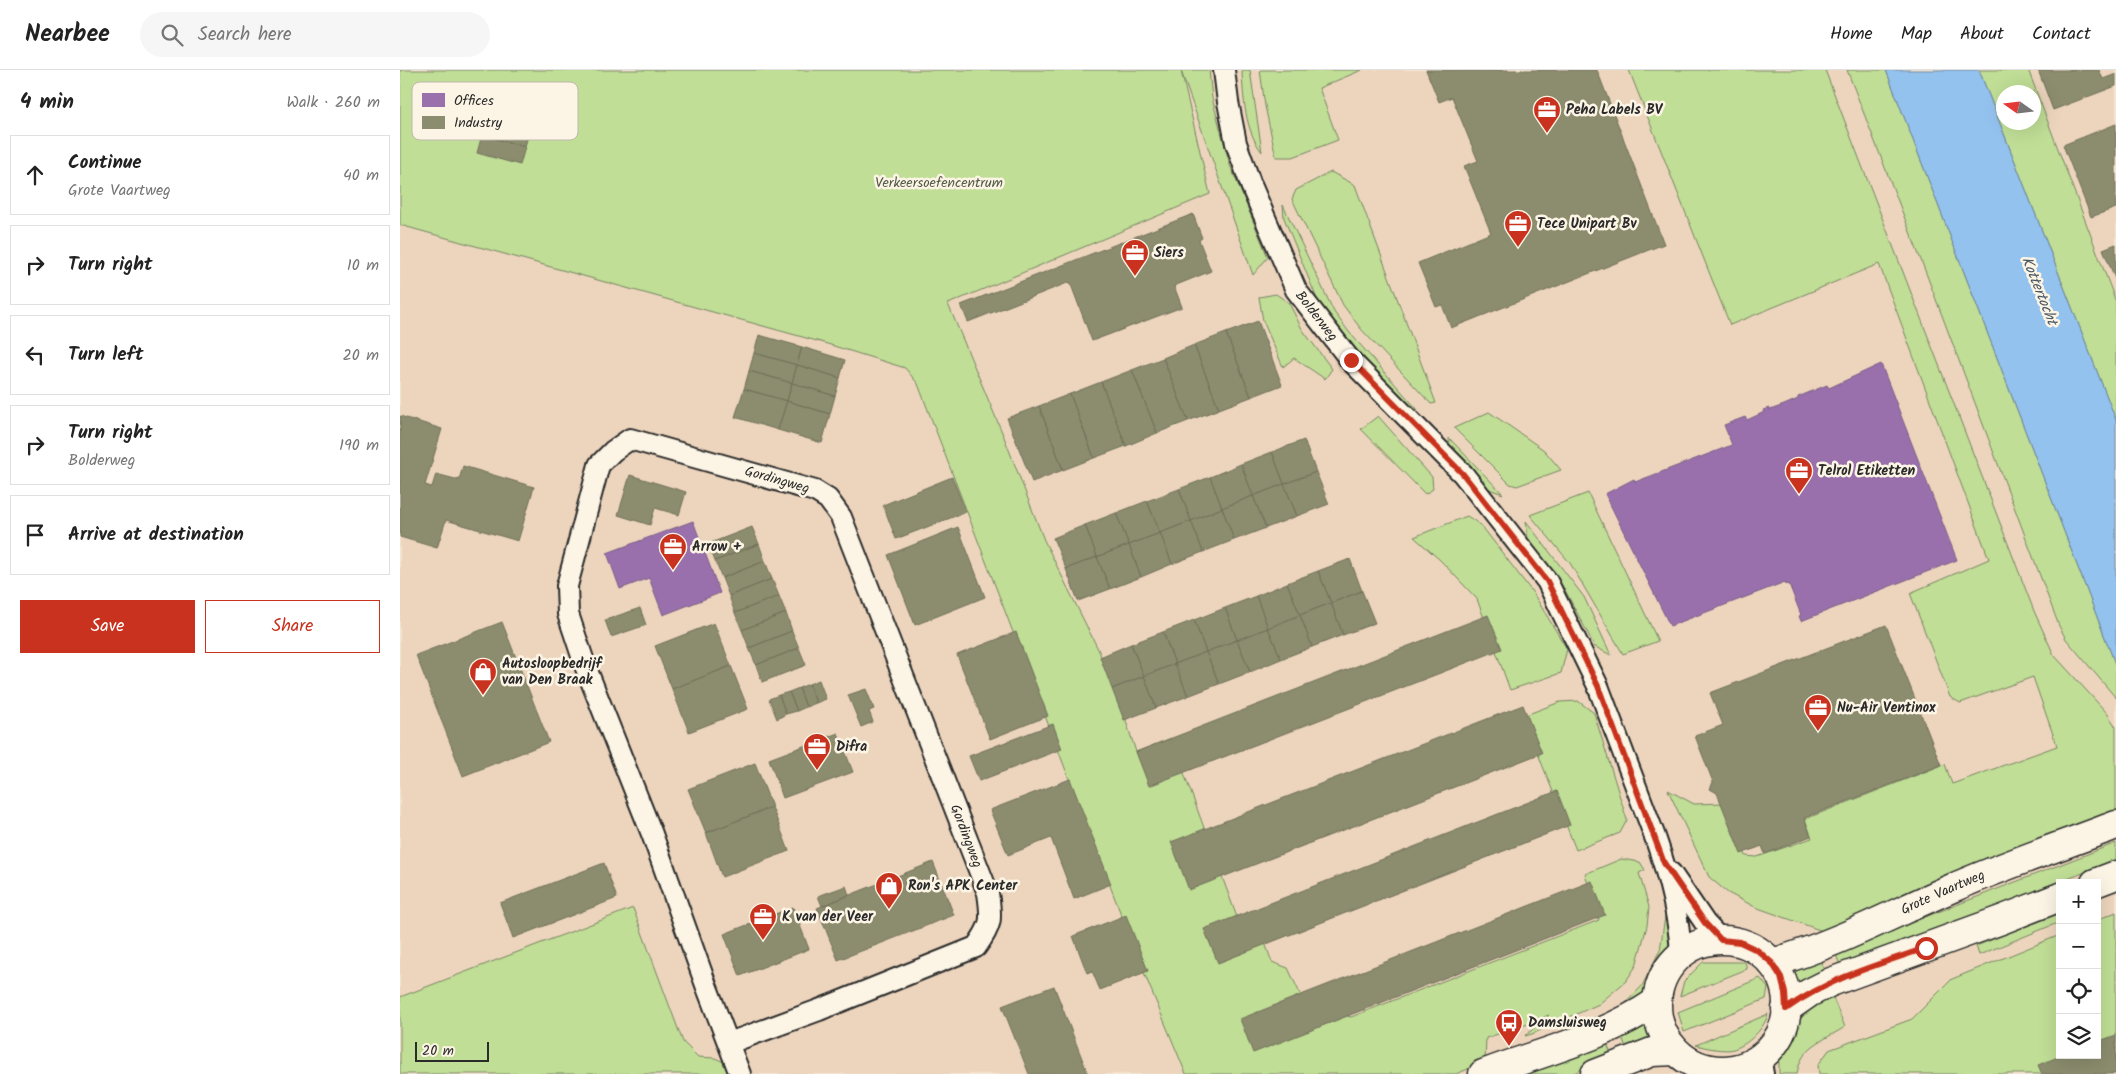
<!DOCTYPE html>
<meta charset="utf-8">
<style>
:root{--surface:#fff;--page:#f6f6f6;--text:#222;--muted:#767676;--line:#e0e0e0;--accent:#c8321e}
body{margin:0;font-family:Kalam,sans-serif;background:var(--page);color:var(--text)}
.controls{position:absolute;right:15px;bottom:15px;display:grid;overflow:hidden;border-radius:0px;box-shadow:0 5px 20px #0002}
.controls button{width:45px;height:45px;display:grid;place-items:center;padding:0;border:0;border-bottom:1px solid var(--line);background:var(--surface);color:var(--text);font:25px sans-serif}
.compass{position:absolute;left:1596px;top:15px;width:45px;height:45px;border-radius:50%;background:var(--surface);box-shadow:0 5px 20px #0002;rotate:284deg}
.scale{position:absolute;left:15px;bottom:12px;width:74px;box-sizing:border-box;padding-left:5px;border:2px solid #2b2b2b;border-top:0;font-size:14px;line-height:18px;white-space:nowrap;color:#2b2b2b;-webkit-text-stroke:4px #fcf5e5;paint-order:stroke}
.stop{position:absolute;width:15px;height:15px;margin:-11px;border:4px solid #c8321e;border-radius:50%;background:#fff}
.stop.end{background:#c8321e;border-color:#fff;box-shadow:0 1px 5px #0008}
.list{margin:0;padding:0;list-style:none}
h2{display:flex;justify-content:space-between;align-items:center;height:65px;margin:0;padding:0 20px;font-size:21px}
h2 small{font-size:16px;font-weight:400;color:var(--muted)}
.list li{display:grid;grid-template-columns:32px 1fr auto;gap:15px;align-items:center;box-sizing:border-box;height:80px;margin:0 10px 10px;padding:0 10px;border:1px solid var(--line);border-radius:0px}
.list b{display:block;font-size:19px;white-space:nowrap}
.list p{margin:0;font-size:16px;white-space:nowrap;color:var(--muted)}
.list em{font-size:16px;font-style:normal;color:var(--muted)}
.actions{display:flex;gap:10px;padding:15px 20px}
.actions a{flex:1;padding:11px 0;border:1px solid var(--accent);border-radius:0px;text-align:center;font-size:18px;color:var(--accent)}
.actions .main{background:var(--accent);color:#fff}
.icon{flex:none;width:28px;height:28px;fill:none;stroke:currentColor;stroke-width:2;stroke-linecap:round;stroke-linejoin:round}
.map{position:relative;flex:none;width:1716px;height:1004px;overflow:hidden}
header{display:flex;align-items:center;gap:30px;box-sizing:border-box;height:70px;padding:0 25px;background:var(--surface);border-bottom:1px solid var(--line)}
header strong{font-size:24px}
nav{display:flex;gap:28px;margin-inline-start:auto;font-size:18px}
.search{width:350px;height:45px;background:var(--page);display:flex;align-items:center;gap:12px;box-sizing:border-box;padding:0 18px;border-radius:28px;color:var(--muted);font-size:19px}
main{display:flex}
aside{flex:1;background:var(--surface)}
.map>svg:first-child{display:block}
</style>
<header>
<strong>Nearbee</strong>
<div class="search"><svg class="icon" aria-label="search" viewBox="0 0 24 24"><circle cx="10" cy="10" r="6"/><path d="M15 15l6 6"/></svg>Search here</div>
<nav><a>Home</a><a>Map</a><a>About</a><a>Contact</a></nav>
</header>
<main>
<aside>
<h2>4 min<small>Walk · 260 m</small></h2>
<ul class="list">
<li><svg class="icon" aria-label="ahead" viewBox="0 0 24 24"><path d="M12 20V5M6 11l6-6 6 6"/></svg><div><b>Continue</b><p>Grote Vaartweg</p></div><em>40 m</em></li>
<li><svg class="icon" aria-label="right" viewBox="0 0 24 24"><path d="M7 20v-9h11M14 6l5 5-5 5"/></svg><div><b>Turn right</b></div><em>10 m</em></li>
<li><svg class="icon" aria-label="left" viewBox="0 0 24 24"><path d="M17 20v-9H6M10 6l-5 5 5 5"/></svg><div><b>Turn left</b></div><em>20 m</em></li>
<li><svg class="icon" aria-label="right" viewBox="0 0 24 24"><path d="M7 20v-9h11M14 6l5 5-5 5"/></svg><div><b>Turn right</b><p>Bolderweg</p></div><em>190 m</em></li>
<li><svg class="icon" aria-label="arrive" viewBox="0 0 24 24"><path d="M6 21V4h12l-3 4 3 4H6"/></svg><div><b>Arrive at destination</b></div></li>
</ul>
<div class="actions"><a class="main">Save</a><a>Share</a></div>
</aside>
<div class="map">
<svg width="1716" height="1004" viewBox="0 0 1716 1004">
<rect width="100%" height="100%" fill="#f5e6d3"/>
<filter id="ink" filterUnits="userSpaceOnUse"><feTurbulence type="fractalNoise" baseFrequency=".02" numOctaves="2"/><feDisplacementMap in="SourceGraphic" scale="10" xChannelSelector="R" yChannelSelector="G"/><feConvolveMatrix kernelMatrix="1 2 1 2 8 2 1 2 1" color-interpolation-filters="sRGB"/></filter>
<g filter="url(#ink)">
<path fill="#edd5bd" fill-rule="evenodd" d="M0,0H1716V1004H0ZM1604,22H1634V52H1604ZM1660,813H1697V985H1660Z"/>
<g fill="#c0de96" stroke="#768460" fill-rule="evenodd">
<path d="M0,0H809L812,28L830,95L868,187L853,205L781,1L810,124L548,234L604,367L644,470L698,579L727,647L726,651L736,682L771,668L838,850L854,843L872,892L888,898L903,930L926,940L951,947L1199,850L1185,804L1221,789L1240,792L1245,800L1239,803L1249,837L1247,856L1236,896L1226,911L1199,934L1132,964L1125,966L1149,945L1123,956L1086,968L1085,992L1056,1004H786L735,881L518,314L505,298L424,273L0,155Z"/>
<path d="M842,0H850L862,82C845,61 843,27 842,0Z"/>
<path d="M860,0H962L919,18L938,70L893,87H876L865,36Z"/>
<path d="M1229,0H1425L1634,541L1654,585L1707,643L1716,657V742L1431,864L1355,837L1328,823L1309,807L1268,720L1294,734L1324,733L1346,786L1357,787L1412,768L1405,749L1545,694L1552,714L1657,676L1633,607L1560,633L1550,627L1510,523L1589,489L1479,194L1330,255Z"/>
<path d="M1447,0H1486L1716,596V628L1666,569L1659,556L1526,203Z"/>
<path d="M1579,0H1629V2L1716,232V350ZM1604,22H1634V52H1604Z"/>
<path d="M931,102L955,115L1036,333L1031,334L961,259L943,235L892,129L896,120Z"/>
<path d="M883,135L934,242L949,262L1018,340L1005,335L954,281L917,229L884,148Z"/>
<path d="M876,224L889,233L902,259L932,299L925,309L894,288L883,297L863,251L859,227Z"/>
<path d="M1089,342L1144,380L1161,400L1117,416L1110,414L1054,358Z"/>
<path d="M978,346L1032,407L1033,419L1025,424L961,359Z"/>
<path d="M1049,368L1103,424L1086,418L1050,380Z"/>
<path d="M1188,423L1258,571L1223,584L1170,493L1130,445Z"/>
<path d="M1067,446L1081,455L1133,523L1167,579L1161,603L1110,620L1077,529L1040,490L1014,467Z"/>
<path d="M1126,451L1184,527L1211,585L1195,577L1165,520L1128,468Z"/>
<path d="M1178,631L1194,643L1227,750L1220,763L1176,780L1123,646L1160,632Z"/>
<path d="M1716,773V790L1441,898L1435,882Z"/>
<path d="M1267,833L1274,875C1263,890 1253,902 1249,921L1217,942L1242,916L1260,880Z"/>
<path d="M233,838L283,972L298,987L315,988L326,993L330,1004H0V927Z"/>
<path d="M1716,842V998L1698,1004H1419L1418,995L1429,980L1512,949L1552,909L1660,865V985H1697V850Z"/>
<path d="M1660,843V852L1579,885L1576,876Z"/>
<path d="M1419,887L1427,907L1396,918L1390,899Z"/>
<path d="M1303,892H1345L1347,899L1280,926L1284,911Z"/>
<path d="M1360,908L1368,918L1366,929L1284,962L1278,942Z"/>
<path d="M1431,923L1445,957C1423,971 1401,976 1397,1004H1379V991L1393,969L1400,950L1410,937Z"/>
<path d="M1368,944C1364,960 1344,979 1328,980C1317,980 1307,978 1296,975Z"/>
<path d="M1250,954L1256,973L1228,983L1222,967Z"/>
<path d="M1206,970L1212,988L1171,1004H1116Z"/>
</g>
<path fill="#94c2ee" stroke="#6a86a0" d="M1486,0H1579L1716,350V596Z"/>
<g fill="#9970ab" stroke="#785b85">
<path d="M1481,294L1557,490L1401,551L1399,546L1401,545L1389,514L1386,515L1385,512L1270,556L1205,424L1234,409L1235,412L1332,375L1324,355L1345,347L1347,350L1360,344L1364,342L1363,340L1369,338L1370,340L1384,335L1398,329V327L1427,315L1429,318Z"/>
<path d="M293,451L320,523L263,545L249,508L220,519L207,483Z"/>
</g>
<g fill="#8c8c6e" stroke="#6f6f5a">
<path d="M1026,0H1197L1264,174L1051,258L1042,235L1036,237L1018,193L1091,163L1064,96L1078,91L1052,27L1039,32Z"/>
<path d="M1638,0H1699L1703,9L1716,4V16L1653,40Z"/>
<path d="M80,47L129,61L125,77L76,63Z"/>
<path d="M1716,54V138L1691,147L1663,75Z"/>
<path d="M82,65L125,77L120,95L77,83Z"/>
<path d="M793,144L802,168L799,170L811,201L774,216L782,237L692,271L670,212L568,252L561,235Z"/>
<path d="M1716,174V211L1703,179Z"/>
<path d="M858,251L882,315L851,327L826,263Z"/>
<path d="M826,263L851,327L819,339L794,275Z"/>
<path d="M359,265L402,277L397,295L354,283Z"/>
<path d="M794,275L819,339L788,351L763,288Z"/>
<path d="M402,277L445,290L440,308L397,295Z"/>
<path d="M354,283L397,295L392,313L349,301Z"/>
<path d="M763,288L788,351L757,363L732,300Z"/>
<path d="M397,295L440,308L435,326L392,313Z"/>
<path d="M732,300L757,363L726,376L701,312Z"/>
<path d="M349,301L392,313L387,331L344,319Z"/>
<path d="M701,312L726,376L694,388L670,324Z"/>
<path d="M392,313L435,326L430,344L387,331Z"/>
<path d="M344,319L387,331L378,360L335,347Z"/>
<path d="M670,324L694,388L663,400L639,336Z"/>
<path d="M387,331L430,344L422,373L378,360Z"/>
<path d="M639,336L663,400L632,412L607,348Z"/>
<path d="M0,346L42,359L25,415L32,417L36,404L59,410L63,396L134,417L118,471L46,450L37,478L0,467Z"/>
<path d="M904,370L916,402L884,414L872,382Z"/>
<path d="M872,382L884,414L853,426L841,394Z"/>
<path d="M841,394L853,426L822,438L810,407Z"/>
<path d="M916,402L929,434L897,446L884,414Z"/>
<path d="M230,405L286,422L279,445L255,438L250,455L218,445Z"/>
<path d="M552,407L566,442L496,469L483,435Z"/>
<path d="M810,407L822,438L791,451L779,419Z"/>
<path d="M884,414L897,446L866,458L853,426Z"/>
<path d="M779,419L791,451L760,463L747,431Z"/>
<path d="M853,426L866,458L834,470L822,438Z"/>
<path d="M747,431L760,463L729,475L716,443Z"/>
<path d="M822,438L834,470L803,482L791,451Z"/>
<path d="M716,443L729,475L697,487L685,455Z"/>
<path d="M791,451L803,482L772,494L760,463Z"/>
<path d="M685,455L697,487L666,499L653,468Z"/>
<path d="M352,457L359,474L315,491L308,474Z"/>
<path d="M558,457L585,527L515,555L488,485Z"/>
<path d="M760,463L772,494L741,507L729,475Z"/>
<path d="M359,474L365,491L322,508L315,491Z"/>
<path d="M729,475L741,507L710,519L697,487Z"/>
<path d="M697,487L710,519L678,531L666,499Z"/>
<path d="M950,489L962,521L931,533L918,501Z"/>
<path d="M365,491L372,509L329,526L322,508Z"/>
<path d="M918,501L931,533L900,545L887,513Z"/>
<path d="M372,509L379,526L335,543L329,526Z"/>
<path d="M887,513L900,545L868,558L856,526Z"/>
<path d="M962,521L975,553L943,565L931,533Z"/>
<path d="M379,526L386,543L342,560L335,543Z"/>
<path d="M856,526L868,558L837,570L825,538Z"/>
<path d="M931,533L943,565L912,577L900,545Z"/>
<path d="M240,538L246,555L211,567L205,550Z"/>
<path d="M825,538L837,570L806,582L794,550Z"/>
<path d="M386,543L392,561L349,578L342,560Z"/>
<path d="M900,545L912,577L881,589L868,558Z"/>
<path d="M1088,545L1102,579L749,716L736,682Z"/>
<path d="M794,550L806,582L775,594L763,562Z"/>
<path d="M102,552L149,672L63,706L16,585Z"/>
<path d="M314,553L331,596L272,619L255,576Z"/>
<path d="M1486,555L1541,695L1404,748L1411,766L1365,784L1362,776L1341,784L1317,723L1310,719L1313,712L1295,666L1323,655L1310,623Z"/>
<path d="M868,558L881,589L850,602L837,570Z"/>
<path d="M392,561L399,578L356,595L349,578Z"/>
<path d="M616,562L648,646L590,669L557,585Z"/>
<path d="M763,562L775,594L744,606L731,574Z"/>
<path d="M837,570L850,602L819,614L806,582Z"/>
<path d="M731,574L744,606L712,619L700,587Z"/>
<path d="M399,578L406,595L362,612L356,595Z"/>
<path d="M806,582L819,614L788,626L775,594Z"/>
<path d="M775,594L788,626L756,638L744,606Z"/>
<path d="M331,596L348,639L289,662L272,619Z"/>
<path d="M744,606L756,638L724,650L712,619Z"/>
<path d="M419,610L426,629L416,633L409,614Z"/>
<path d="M409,614L416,633L406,637L399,618Z"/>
<path d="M399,618L406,637L397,641L389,622Z"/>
<path d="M466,619L474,639L469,641L473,652L461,657L448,625Z"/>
<path d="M389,622L397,641L386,644L379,625Z"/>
<path d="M379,625L386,644L377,649L369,629Z"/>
<path d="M1123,635L1142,683L789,820L771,772Z"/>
<path d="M653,654L662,679L579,711L569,686Z"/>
<path d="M438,663L453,702L383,728L369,689Z"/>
<path d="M355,693L372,737L306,763L288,719Z"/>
<path d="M670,709L711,814L674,829L651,768L608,785L590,740Z"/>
<path d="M1157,721L1170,755L818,893L804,859Z"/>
<path d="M372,737L389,781L322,807L306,763Z"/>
<path d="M533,792L554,845L438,890L417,838Z"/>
<path d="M204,793L217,828L113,868L100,833Z"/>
<path d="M1192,811L1205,845L853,983L840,949Z"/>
<path d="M446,816L449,825L422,836L418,826Z"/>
<path d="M393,837L409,879L340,906L324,864Z"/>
<path d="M726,845L748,901L700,920L692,901L687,903L673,866Z"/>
<path d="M654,916L688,1004H629L602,936Z"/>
<path d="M1716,965V1004H1642L1638,995L1663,985H1697V972Z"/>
</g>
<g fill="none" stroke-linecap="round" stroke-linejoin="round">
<defs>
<g id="minor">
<path id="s1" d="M824,0L828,32L836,73L851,115L896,220L951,291L1063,404L1147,511L1198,616L1255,767C1268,804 1279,845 1281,884"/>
<path d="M1271,803L1305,853L1321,870"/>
<path d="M329,973L419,940L576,877C592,855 592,850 588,823L441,447L428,429L415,421L230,369L213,381L199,395L167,516L168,544L186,598L252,764L306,915L340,1004"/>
<path d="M1360,987L1363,1004"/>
<path d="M1320,1000L1324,1004"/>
</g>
<g id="secondary">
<path d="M1695,813L1716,805"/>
<circle cx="1322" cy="935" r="65"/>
<path id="s2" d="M1372,893C1434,875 1490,845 1550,819C1604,795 1661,776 1716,755"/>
<path d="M1386,939L1409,923L1431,912L1601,850L1660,827"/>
<path d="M1083,1004C1141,982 1204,968 1256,932"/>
<path d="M1195,1004L1252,982L1275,981"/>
</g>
</defs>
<use href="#minor" stroke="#2b2b2b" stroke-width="24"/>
<use href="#secondary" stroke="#2b2b2b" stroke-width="31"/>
<use href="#minor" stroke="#fcf5e5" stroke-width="20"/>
<use href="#secondary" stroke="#fcf5e5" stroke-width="28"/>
</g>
</g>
<g fill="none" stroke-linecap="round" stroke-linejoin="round" filter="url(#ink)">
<path stroke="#c8321e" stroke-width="6" d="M951,290L1063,404L1147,511L1198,616L1264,793L1305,853L1321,870L1340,872L1357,880L1372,893L1381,907L1385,923L1386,939C1430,908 1476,895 1526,878"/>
</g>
<defs>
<symbol id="office-pin" viewBox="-11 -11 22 30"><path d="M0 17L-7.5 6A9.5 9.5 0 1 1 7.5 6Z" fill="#c8321e" stroke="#fcf5e5"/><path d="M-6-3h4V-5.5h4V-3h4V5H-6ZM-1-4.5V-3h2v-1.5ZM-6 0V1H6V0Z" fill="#fff"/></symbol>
<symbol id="shop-pin" viewBox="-11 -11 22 30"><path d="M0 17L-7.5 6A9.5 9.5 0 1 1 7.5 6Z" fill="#c8321e" stroke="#fcf5e5"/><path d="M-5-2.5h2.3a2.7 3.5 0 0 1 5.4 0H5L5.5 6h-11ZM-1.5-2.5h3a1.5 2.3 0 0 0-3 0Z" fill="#fff"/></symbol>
<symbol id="bus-pin" viewBox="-11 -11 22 30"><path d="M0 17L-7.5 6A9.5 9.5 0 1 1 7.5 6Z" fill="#c8321e" stroke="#fcf5e5"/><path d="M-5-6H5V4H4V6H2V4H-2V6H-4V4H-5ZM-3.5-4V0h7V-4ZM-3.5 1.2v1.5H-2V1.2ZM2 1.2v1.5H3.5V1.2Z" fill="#fff"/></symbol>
</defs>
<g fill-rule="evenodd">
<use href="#office-pin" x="1131" y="24" width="32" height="43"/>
<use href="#office-pin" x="1102" y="138" width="32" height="43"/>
<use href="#office-pin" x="719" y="167" width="32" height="43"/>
<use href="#office-pin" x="1383" y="385" width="32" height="43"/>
<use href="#office-pin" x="257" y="461" width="32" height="43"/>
<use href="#shop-pin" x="67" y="586" width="32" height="43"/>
<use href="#office-pin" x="1402" y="622" width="32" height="43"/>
<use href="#office-pin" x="401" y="661" width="32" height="43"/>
<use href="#shop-pin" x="473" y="800" width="32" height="43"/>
<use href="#office-pin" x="347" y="831" width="32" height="43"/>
<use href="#bus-pin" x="1093" y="937" width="32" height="43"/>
</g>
<g text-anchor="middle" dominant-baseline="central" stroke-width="5" stroke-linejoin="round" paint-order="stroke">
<g font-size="14" font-weight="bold" fill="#2b2b2b" stroke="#fcf5e5" text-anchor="start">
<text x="1166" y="40">Peha Labels BV</text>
<text x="1137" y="154">Tece Unipart Bv</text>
<text x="754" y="183">Siers</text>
<text x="1418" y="401">Telrol Etiketten</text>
<text x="292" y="477">Arrow +</text>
<text x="102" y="594">Autosloopbedrijf<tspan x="102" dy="16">van Den Braak</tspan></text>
<text x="1437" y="638">Nu-Air Ventinox</text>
<text x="436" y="677">Difra</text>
<text x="508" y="816">Ron's APK Center</text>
<text x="382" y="847">K van der Veer</text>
<text x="1128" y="953">Damsluisweg</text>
</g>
<g font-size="14" fill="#505846" stroke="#fcf5e5">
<text x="539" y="113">Verkeersoefencentrum</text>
</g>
<g font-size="14" fill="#2b2b2b" stroke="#fcf5e5">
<text stroke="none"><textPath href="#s1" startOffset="266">Bolderweg</textPath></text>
<text transform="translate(377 410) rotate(16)">Gordingweg</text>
<text transform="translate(566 766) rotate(69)">Gordingweg</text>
<text stroke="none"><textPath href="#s2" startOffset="185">Grote Vaartweg</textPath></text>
</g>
<g font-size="15" font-style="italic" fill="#4a5866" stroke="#fcf5e5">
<text transform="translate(1639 221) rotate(68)">Kottertocht</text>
</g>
</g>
<rect x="12" y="12" width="166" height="58" rx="8" fill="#fcf5e5" stroke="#bdb8ad" stroke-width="1"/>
<rect x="22" y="23" width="23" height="14" fill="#9970ab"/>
<rect x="22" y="46" width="23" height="13" fill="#8c8c6e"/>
<g font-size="14" fill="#2b2b2b">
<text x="54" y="35">Offices</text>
<text x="54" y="57">Industry</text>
</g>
</svg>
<div class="controls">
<button>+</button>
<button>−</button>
<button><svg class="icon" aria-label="locate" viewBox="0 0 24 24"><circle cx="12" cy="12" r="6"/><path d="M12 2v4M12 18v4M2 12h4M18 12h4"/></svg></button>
<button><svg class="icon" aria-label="layers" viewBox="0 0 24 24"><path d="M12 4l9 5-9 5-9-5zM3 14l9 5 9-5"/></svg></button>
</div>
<svg class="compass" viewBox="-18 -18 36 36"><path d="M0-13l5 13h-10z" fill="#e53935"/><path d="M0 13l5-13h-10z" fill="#767676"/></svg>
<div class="scale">20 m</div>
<div class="stop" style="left:1526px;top:878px"></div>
<div class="stop end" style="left:951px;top:290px"></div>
</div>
</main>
